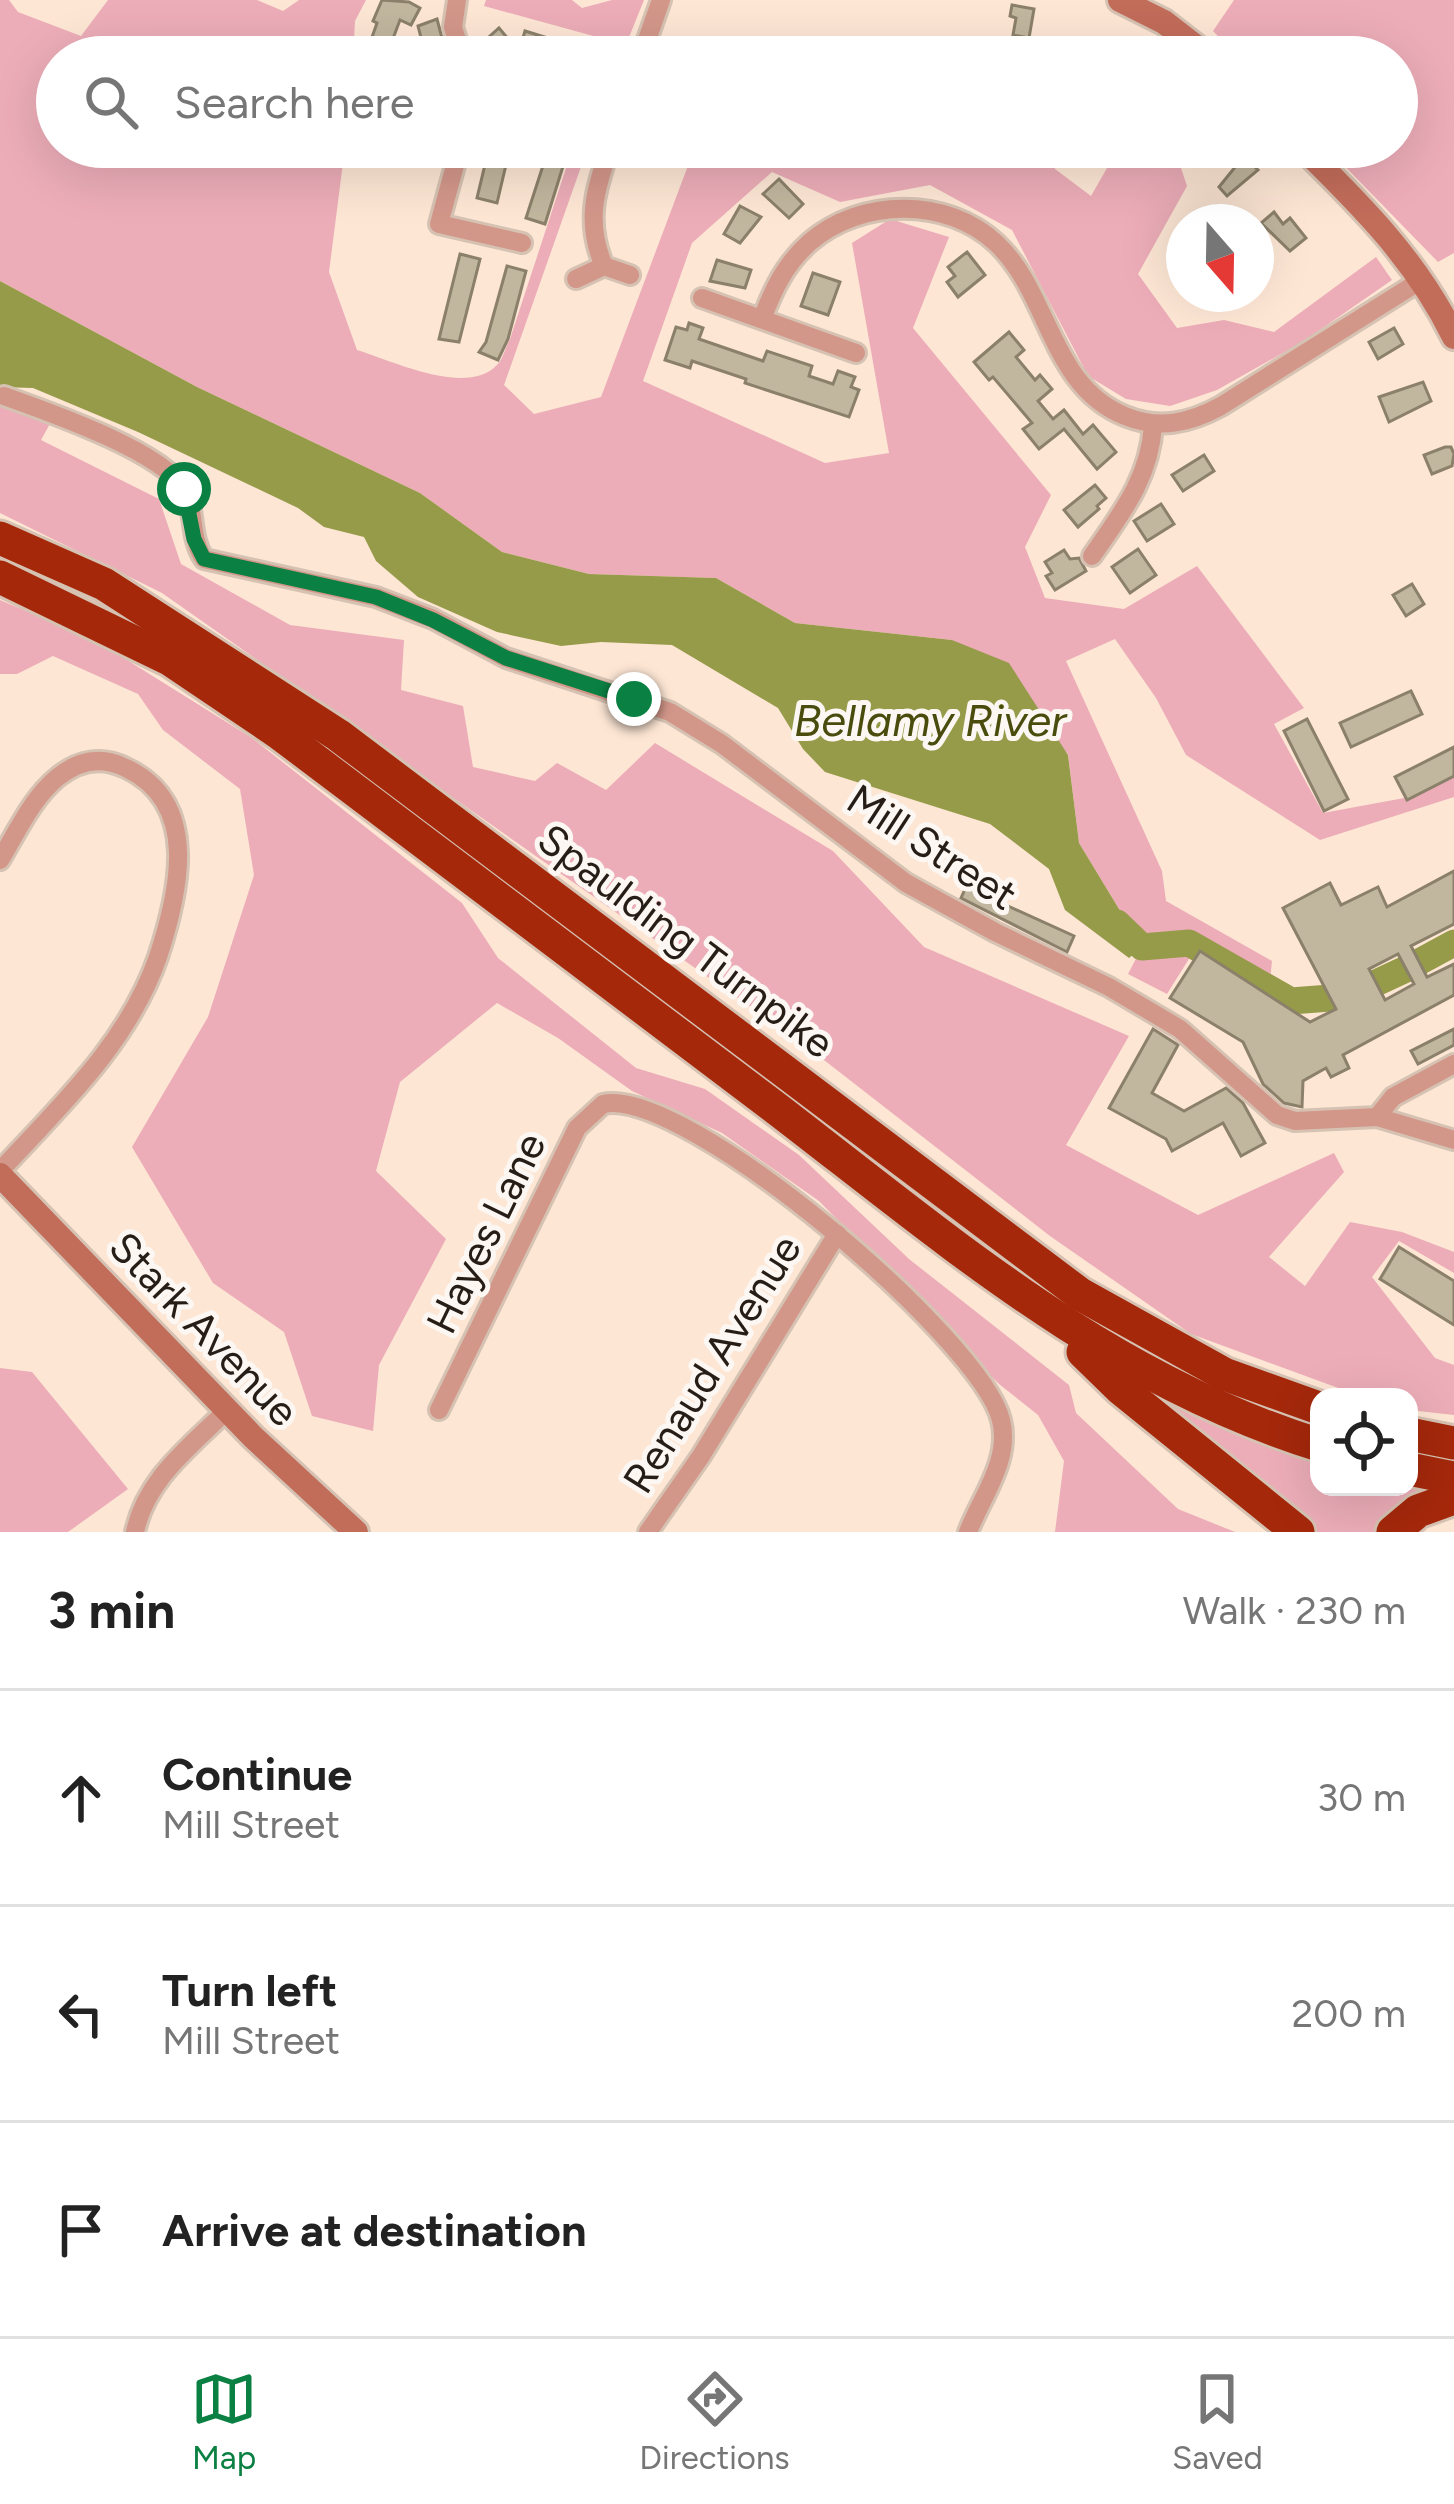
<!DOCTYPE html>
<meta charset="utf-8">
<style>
:root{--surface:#fff;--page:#f6f6f6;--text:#222;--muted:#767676;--line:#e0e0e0;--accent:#0b8043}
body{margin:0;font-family:Figtree,sans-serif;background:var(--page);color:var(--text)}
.controls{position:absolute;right:36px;bottom:36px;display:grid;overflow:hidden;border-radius:24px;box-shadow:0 12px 48px #0002}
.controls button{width:108px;height:108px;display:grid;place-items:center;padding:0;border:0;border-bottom:3px solid var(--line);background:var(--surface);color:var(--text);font:60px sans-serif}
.compass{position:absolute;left:1166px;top:204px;width:108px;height:108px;border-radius:50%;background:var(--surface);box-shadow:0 12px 48px #0002;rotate:160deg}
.stop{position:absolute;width:36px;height:36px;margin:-27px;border:9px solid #0b8043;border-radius:50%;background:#fff}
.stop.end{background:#0b8043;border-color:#fff;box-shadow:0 3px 12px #0008}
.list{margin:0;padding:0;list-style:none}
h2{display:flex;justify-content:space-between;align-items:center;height:156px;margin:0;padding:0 48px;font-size:51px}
h2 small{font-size:39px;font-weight:400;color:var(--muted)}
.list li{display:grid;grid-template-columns:78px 1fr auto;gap:36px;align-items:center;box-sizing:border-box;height:216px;padding:0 48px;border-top:3px solid var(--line)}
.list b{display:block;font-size:45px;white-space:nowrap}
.list p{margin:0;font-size:39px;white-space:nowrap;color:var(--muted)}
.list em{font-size:39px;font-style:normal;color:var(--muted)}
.icon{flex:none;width:66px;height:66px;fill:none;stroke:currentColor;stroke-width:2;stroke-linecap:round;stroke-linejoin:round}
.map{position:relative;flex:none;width:1454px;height:1532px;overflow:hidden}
.search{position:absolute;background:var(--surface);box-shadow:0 12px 48px #0002;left:36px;right:36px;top:36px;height:132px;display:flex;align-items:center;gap:30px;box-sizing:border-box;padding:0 42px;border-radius:66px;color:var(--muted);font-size:45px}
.sheet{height:804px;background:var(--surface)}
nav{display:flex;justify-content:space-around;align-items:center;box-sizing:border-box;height:168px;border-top:3px solid var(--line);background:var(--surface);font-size:33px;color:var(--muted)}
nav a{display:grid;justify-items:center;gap:6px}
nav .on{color:var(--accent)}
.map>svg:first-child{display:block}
</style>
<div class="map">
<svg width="1454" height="1532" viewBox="0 0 1454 1532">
<rect width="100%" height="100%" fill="#fde6d4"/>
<g fill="#ecadb8">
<path d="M0,0H9L18,12L81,36L108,0H257L283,11L299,0H366L355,21L353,57H57V147H345L329,272L357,350C393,361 467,397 497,365C503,359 506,346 510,339L573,147H588L504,385L534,414L601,397L695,147H1059L1055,169L1091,196L1119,147H1174L1187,186L1138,274L1177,328L1224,320L1274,332L1376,257L1392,280L1304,341L1217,390L1170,406L1126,399L1088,376L1012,230L930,185L840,202L772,172L692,243L643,381L825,463L889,453L852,243L890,219L949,237L913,328L1051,495L1025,547L1045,598L1124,609L1197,566L1304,708L1274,724L1323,813L1415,796L1454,777V797L1320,840L1186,755L1156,698L1115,639L1066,661L1162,871L1166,901L1272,961L1269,990L1197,946L1167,994L1128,974L1142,947L1079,843L1068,754L952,640L795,623L716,578L589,574L502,552L420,493L197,387L0,281Z"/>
<path d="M486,0H572L582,8L612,0H644L621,57H600L597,37L484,6Z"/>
<path d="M1234,0H1454V253L1438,262L1326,147H1397V57H1238L1213,31Z"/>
<path d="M0,399L52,420L41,440L159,499L181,564L290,625L404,640L401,690L463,706L473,767L535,781L557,763L606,790L655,743L833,851L924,947L1129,1036L1066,1145L1198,1215L1334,1153L1344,1172L1269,1257L1305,1286L1350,1222L1402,1232L1454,1252V1273L1399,1241L1372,1277L1435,1358L1454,1365V1415L1409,1410V1397H1363L1191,1334L1050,1236L806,1046L162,593L0,513Z"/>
<path d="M0,600L95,640L252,738L462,903L498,958L636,1068L705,1089L799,1155L909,1259L1069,1385L1076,1413L1178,1509L1235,1532H1055L1064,1461L1038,1415L999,1384L819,1201L722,1133L632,1091L558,1038L497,1003L400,1082L376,1171L446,1239L379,1365L373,1431L312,1416L284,1332L213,1283L132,1147L208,1017L254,875L240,789L163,730L138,694L53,656L17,674H0Z"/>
<path d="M0,1368L32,1372L128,1489L68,1532H0Z"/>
<path d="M1147,1392L1205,1420L1319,1461V1487L1409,1485L1435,1490L1386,1532H1311Z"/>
</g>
<path fill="#969b49" d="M0,281L197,387L420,493L502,552L589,574L716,578L795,623L952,640L1009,663L1068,755L1079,843L1142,947L1129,958L1065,910L1049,869L990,824L825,772L803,749L778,708L672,645L601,642L561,646L497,632L418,597L376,561L364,537L324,527L298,508L138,432L33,388L0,387Z"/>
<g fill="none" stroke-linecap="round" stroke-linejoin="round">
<g stroke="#969b49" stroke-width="27">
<path d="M1117,923L1142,947L1189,943L1291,1001L1330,998"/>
<path d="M1419,962L1454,943"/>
<path d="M1376,983L1406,969"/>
</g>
</g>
<g fill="#c1b69e" stroke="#8b806a" stroke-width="3" fill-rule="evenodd">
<path d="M382,0L409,2L420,8L411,25L400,20L386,57H365L377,23L373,21Z"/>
<path d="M1012,5L1034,9L1029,38L1013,35L1016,18L1010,16Z"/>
<path d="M437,19L446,53L426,57L418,26Z"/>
<path d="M499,28L519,52L525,31L596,53L595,57H496L497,47L489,37Z"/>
<path d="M549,147H569L545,224L526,218Z"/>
<path d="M489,148L509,152L497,203L477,198Z"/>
<path d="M1244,156L1258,170L1227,196L1219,187Z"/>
<path d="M779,179L803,204L789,218L763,194Z"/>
<path d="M740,206L761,217L740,243L724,234Z"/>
<path d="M1274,212L1283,224L1290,218L1306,238L1290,251L1261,223Z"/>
<path d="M967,252L985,275L958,297L947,282L955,276L948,267Z"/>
<path d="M460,254L480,259L459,342L439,339Z"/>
<path d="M717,260L751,270L745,288L710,281Z"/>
<path d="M507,266L526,271L508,339L498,360L479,352L486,342Z"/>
<path d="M813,273L840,282L828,315L801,306Z"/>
<path d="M689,323L703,328L699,339L763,361L767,351L812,366L809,376L833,384L838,371L855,377L851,387L859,390L849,417L745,383L746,379L692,361L690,368L665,360L676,327L687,330Z"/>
<path d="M1394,328L1403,344L1378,359L1369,342Z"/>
<path d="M1009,332L1024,350L1016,357L1035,380L1040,375L1052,389L1038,401L1053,419L1064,410L1083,434L1093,425L1116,452L1097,469L1064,429L1039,449L1023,429L1032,423L993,377L989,380L974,362Z"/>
<path d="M1423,382L1431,401L1389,422L1379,397Z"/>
<path d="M1445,447H1451L1454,454L1452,466L1432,474L1424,455Z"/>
<path d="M1204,455L1214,471L1183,491L1172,475Z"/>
<path d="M1095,485L1106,498L1097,506L1099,509L1078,527L1064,510Z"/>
<path d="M1161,504L1174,524L1147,541L1134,521Z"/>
<path d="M1138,549L1156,575L1130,593L1112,567Z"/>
<path d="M1064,550L1070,559L1079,558L1086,571L1055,590L1046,576L1052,573L1045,562Z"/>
<path d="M1412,584L1424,604L1406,616L1393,595Z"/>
<path d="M1411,691L1422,714L1351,747L1340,723Z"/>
<path d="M1307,719L1348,799L1324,811L1284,731Z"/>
<path d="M1454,747V776L1407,800L1395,777Z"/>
<path d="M1454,871V924L1411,946L1427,977L1454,964V995L1343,1055L1349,1068L1331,1077L1326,1068L1303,1081L1302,1107L1284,1103L1263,1084L1243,1042L1170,998L1200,951L1310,1022L1336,1009L1283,908L1330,883L1341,905L1378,887L1387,907ZM1398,954L1414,984L1385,1000L1369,969Z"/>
<path d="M966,887L1074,936L1067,952L961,898Z"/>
<path d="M1153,1029L1178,1045L1152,1093L1184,1111L1226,1088L1243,1103L1265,1143L1241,1156L1223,1123L1172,1151L1166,1139L1109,1108Z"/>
<path d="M1454,1029V1045L1418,1064L1411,1051Z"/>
<path d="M1399,1247L1454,1281V1325L1380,1279Z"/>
</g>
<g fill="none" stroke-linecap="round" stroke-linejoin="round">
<defs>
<g id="street">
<path d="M457,0L453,27L462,57"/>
<path d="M641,57L661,0"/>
<path d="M460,147L439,224L522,243"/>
<path d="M610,147C595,191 585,222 604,266L630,275"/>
<path d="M576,279L604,266"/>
<path d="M702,298L856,353"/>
<path d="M762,319C773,290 785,264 810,242C861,198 947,197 996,243C1050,293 1050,386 1125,416C1159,430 1190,423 1221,406L1423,279"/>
<path d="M4,396C46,411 162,451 184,489C196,510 189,537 204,559L376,597L433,619L506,658L670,712L722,744L906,883L995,932L1109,987L1180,1029L1277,1115L1295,1121L1377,1117L1393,1097L1454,1064"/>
<path d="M1092,556C1121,514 1150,478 1153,425"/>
<path d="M0,860C17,832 32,798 58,777C79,760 102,756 126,768C201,803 179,893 158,957C128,1043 61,1105 0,1171"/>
<path d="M1377,1117L1454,1140"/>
<path d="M439,1410L577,1128L603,1104C685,1086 981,1339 1001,1420C1011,1460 982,1496 968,1532"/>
<path d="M135,1532C146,1479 190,1447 227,1410"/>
<path d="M648,1532L701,1456L837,1234"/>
</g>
<g id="secondary">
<path d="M1120,0L1164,22L1209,57"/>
<path d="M1302,147C1362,206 1417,261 1454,337"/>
<path d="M0,1175L253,1437L356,1532"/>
</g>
<g id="highway">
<path d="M0,538L104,584L338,735L1080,1294L1224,1374L1319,1408"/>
<path d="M0,577L171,660L279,733C444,857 609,981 773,1106C948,1240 1105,1378 1319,1445"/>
<path d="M1083,1352L1121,1389L1298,1532"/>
<path d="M1409,1434L1454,1443"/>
<path d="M1409,1469L1454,1478"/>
<path d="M1393,1532L1418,1511L1454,1498"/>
</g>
</defs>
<use href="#street" stroke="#d6c2b2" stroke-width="24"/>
<use href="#secondary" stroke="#d6c2b2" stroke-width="30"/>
<use href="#highway" stroke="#d6c2b2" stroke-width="39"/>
<use href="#street" stroke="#d3978a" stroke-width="18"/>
<use href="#secondary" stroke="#c26c5a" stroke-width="24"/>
<use href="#highway" stroke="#a5280b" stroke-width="33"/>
</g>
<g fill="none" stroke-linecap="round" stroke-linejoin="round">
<path stroke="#0b8043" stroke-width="15" d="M184,489L194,539L204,559L376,597L433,620L506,658L634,699"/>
</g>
<g text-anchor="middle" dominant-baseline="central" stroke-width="10" stroke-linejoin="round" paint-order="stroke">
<g font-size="42" fill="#261d17" stroke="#fcf7f3">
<text transform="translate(932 847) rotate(33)">Mill Street</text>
<text transform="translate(686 941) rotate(37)">Spaulding Turnpike</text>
<text transform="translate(486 1233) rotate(-64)">Hayes Lane</text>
<text transform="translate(204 1329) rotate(46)">Stark Avenue</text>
<text transform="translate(712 1364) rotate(-58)">Renaud Avenue</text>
</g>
<g font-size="45" font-style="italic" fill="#494c0d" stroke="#fcf7f3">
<text x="930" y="720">Bellamy River</text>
</g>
</g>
</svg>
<div class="controls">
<button><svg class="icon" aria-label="locate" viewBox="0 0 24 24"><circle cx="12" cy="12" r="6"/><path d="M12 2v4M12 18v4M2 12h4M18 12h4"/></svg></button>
</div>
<svg class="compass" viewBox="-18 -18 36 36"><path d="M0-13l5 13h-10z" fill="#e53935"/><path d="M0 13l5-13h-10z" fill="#767676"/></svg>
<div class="stop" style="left:184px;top:489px"></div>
<div class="stop end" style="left:634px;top:699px"></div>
<div class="search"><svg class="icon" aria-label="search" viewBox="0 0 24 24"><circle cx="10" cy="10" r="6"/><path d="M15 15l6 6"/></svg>Search here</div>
</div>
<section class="sheet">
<h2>3 min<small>Walk · 230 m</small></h2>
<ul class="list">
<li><svg class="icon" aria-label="ahead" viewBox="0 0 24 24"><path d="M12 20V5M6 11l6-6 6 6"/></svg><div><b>Continue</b><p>Mill Street</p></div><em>30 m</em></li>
<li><svg class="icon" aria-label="left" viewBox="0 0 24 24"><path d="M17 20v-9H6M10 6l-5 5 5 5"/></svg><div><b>Turn left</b><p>Mill Street</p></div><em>200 m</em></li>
<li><svg class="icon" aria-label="arrive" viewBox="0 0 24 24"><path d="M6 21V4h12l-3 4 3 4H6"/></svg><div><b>Arrive at destination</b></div></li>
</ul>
</section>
<nav>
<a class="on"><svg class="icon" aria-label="map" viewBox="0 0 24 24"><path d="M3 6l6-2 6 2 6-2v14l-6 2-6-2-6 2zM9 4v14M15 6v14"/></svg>Map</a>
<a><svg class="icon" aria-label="directions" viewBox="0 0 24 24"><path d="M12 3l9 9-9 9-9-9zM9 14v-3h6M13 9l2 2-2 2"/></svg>Directions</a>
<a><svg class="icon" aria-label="saved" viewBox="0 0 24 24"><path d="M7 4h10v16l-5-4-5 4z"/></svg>Saved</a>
</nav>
